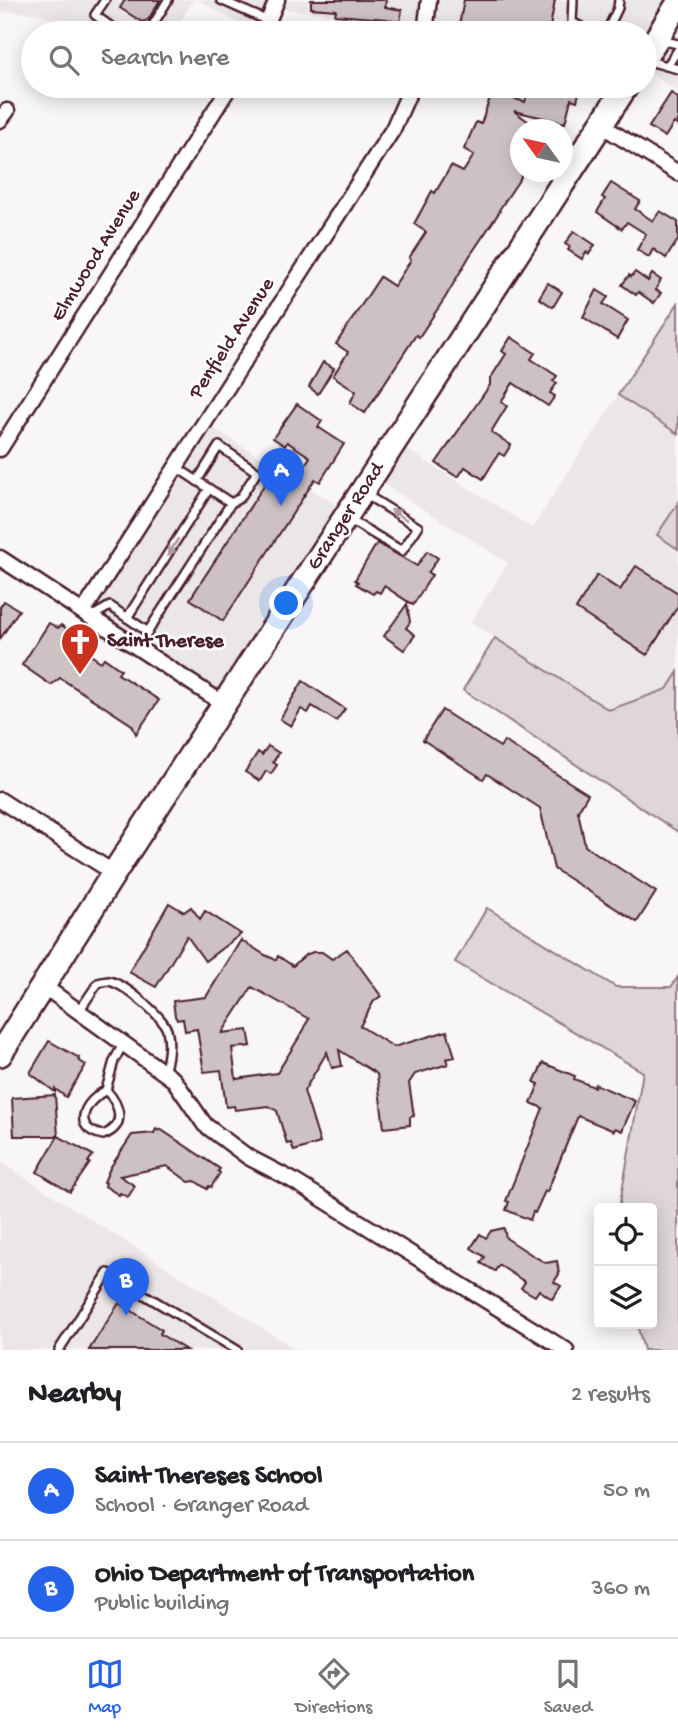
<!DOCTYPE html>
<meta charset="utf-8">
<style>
:root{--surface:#fff;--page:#f6f6f6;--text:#202124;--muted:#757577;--line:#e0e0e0;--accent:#2563eb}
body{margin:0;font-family:"Gochi Hand",sans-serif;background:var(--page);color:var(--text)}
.controls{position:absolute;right:21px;bottom:21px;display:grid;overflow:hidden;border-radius:7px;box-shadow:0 4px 18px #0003}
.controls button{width:63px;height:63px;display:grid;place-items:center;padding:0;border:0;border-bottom:2px solid var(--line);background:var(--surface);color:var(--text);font:35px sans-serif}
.compass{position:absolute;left:510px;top:119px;width:63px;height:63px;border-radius:50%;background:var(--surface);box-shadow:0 4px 18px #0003;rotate:303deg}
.you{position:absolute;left:287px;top:604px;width:24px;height:24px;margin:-18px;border:5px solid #fff;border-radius:50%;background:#1a73e8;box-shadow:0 0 0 10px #1a73e833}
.badge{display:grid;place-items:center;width:46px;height:46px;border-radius:50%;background:var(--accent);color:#fff;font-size:23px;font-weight:700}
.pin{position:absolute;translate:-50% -58px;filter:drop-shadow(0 2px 4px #0008)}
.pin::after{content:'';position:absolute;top:37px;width:24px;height:21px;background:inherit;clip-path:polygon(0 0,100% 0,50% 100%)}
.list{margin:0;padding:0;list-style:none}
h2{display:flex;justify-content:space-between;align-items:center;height:91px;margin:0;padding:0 28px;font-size:30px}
h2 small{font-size:23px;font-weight:400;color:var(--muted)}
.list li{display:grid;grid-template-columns:46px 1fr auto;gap:21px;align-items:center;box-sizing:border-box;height:98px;padding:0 28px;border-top:2px solid var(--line)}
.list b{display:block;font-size:26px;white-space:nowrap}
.list p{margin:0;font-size:23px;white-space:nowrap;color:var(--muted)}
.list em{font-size:23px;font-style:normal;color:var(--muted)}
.icon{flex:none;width:38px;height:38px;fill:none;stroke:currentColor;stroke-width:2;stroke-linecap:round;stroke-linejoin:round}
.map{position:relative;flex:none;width:678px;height:1350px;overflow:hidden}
.search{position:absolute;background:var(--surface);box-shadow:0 4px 18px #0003;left:21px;right:21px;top:21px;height:77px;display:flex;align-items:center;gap:18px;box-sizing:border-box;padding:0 24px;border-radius:38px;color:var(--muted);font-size:26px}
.sheet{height:287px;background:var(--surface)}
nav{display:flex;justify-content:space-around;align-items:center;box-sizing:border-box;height:98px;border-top:2px solid var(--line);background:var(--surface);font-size:19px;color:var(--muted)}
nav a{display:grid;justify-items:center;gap:4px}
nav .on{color:var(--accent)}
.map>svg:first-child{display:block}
</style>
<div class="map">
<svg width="678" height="1350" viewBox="0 0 678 1350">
<rect width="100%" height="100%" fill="#f8f6f7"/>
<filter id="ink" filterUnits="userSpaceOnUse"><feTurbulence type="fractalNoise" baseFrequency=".0143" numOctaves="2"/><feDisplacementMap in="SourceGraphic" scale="14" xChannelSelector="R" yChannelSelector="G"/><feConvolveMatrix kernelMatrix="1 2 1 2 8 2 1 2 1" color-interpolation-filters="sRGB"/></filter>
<g filter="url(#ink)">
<g fill="#ebe6e8">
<path d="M0,0H194L172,33H88L40,14L0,11Z"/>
<path d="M198,0H678V91L645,71V33H460L385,21L274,8L263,33H255Z"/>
<path d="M618,395L678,434V503L657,535L678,549V672L667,689L609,711L471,622L508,563L373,477L395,442L532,528Z"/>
<path d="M204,422L349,513L224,704L83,612Z"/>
<path d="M0,1162L297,1350H0Z"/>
</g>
<g fill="#ded6d9" stroke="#947a82" stroke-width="2">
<path d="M678,303V434L618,395Z"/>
<path d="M678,503V549L657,535Z"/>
<path d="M495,638L609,710L667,689L678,672V832L463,690Z"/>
<path d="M487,908L616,987H671L678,977V1350H644L637,1324H652V1208H619L643,1072L455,962Z"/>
</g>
<g fill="#cdc1c4" stroke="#4a1f2b" stroke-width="2" fill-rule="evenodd">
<path d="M125,0H160L148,20L142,22L120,8Z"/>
<path d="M311,0H386L385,7L402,10L400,23L387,19L335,15L336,10L311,8Z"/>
<path d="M464,0H555L550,27L546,26L544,33H471L458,31Z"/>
<path d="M529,86H581L577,101L571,99L565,123L514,111L540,130H521V177L499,210L500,211L469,257L445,298L419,337L416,335L365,413L350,403L356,391L333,376L348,352L336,344L380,277L394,286L411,260L409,258L426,232L414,224L432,191L435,193L451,166L463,172L474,155L464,149L476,122L481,124L492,92L525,102Z"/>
<path d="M671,93L678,98V126L674,123L665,137L649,127Z"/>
<path d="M611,183L640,201L635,209L653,221L660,211L678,222V240L666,258L653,249L649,257L637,250L646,234L627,222L622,229L597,212L605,199L602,197Z"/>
<path d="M574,231L595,245L589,254L586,252L582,259L568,250L570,247L565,244Z"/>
<path d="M635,272L648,281L652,274L661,280L655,290L661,293L654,303L638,292L636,295L622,285L629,275L631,277Z"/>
<path d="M548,283L562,292L553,307L539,298Z"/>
<path d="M597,290L608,297L603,304L628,320L617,339L583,317Z"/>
<path d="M511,337L535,353L531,359L557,376L553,381L557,383L550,393L555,396L548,406L513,383L501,402L507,406L491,432L511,445L504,456L499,453L483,479L465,467L459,476L454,475L436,463L490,385V379L506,354L502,351Z"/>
<path d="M323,362L334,368L318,394L309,387Z"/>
<path d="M297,404L322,421L318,427L344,444L320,482L315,479L223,621L190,599L274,470L293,483L310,457L287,442L285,446L273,438Z"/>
<path d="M377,543L417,566L427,551L438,558L428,573L432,575L413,605L384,586L380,593L376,591L373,594L356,584L358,582L355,580Z"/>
<path d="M636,566L678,593V606L647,655L576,609L597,575L620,590Z"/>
<path d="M4,601L19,610L0,639V607Z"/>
<path d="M407,604L410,622L406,628L415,635L404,650L384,636Z"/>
<path d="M49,623L58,628L61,625L82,639L77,646L101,662L104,658L121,670L118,674L159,700L136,734L132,725L60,678L51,685L22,665Z"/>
<path d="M303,681L345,709L336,721L312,706L308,713L301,709L291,726L280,719Z"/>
<path d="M442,710L500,747L504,741L588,794L578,811L585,846L656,892L637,922L554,869L540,808L487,774L483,779L423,740Z"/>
<path d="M268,746L279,753L273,762L277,765L271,774L266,771L260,781L245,772L258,752L262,755Z"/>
<path d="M169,903L184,912L191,907L200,919L205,911L241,934L205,961L187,936L156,987L129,972Z"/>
<path d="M241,940L265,955L276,960L278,956L293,966L305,955L313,952H322L332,959L347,949L381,996L374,1001L360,1026L394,1047L447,1031L455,1057L446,1059L448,1064L415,1074L409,1083L414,1116L410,1117V1125L384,1128L377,1074L339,1050L342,1066L332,1068L327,1052L304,1091L320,1143L294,1151L291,1143L287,1144L277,1111L268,1106L235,1110L234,1106L226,1107L221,1070L204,1072L197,1029L185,1031L183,1019L177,1020L175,1016L173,1001L206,997ZM252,987L309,1019L304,1027L305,1028L277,1073L236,1079L232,1048L251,1046L248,1030L222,1033Z"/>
<path d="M49,1041L79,1058L78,1060L86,1065L66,1097L55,1089V1092L30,1073Z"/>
<path d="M543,1063L575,1076L574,1079L594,1087L595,1084L635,1101L622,1131L615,1128L614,1131L578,1116L547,1192L545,1191L535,1213L533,1212L530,1220L506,1210L509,1202L506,1201L543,1108L531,1103L539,1084L534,1082Z"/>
<path d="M55,1095L58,1136L93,1155L88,1162L90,1163L70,1192L37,1172L58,1136H14L12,1098Z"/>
<path d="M156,1129L159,1131L160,1129L220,1169L218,1171L220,1173L211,1187L209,1186L207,1189L195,1181L189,1182L167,1166L120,1176L135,1186L128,1197L120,1193L119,1195L105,1186L106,1183L104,1182L110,1168L132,1135L154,1133Z"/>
<path d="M504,1228L506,1238L532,1255L546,1263L557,1261L559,1274L554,1282L561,1286L552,1299L539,1290L535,1296L521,1288L525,1282L499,1265L495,1271L481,1263L485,1257L471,1248L480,1234L486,1238L491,1231Z"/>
<path d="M119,1303L162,1330L160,1334L186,1350H89Z"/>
</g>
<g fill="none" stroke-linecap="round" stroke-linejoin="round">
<defs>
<g id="lane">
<path d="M105,0L95,15L120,33"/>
<path d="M221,0L268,21"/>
<path d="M573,0L572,22L587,30L601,33"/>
<path d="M148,33L168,0"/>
<path d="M606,33L618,8L619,0"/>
<path d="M660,40L678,44"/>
<path d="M645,60L678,69"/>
<path d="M667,66L678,50"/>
<path d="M197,481L219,446L257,472L240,498L231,503"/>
<path d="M350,520L402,551L418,527L365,494"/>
<path d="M91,617L110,606L148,632"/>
<path d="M127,618L209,489"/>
<path d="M138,647L231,503L176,467"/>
<path d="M79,1011L98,983C102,982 105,981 109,981C124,984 162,1015 167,1030C171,1044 168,1059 164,1073"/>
<path d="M106,1090C120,1105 127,1126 103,1135C70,1128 85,1101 106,1090L114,1061L123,1044"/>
<path d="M59,1350L108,1273L237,1350"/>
</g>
<g id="street">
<path d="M263,33L277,0"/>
<path d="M425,33L429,0"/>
<path d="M0,120L7,111"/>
<path d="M601,125L678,173"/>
<path d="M0,449L230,86"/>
<path d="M0,558L224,704"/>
<path d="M83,612L393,129L412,86"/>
<path d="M0,800L114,873"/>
<path d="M42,985L174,1080L205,1125L248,1157L292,1180L566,1350"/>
</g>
<g id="primary">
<path d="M645,57L678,4"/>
<path d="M0,1054L114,873L626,86"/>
</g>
</defs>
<use href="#lane" stroke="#4a1f2b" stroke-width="12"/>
<use href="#street" stroke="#4a1f2b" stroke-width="19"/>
<use href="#primary" stroke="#4a1f2b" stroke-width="28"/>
<use href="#lane" stroke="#fff" stroke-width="7"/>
<use href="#street" stroke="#fff" stroke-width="14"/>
<use href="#primary" stroke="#fff" stroke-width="23"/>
</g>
<defs><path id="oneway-solid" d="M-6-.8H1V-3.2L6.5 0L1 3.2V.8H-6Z" transform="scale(1.75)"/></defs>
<g fill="#ae9aa0">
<use href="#oneway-solid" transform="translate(399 515) rotate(-148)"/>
<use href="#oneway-solid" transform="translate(173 547) rotate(122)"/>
</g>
</g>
<defs>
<symbol id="church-pin" viewBox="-11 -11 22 30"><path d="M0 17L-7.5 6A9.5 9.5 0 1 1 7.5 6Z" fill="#c8321e" stroke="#fff"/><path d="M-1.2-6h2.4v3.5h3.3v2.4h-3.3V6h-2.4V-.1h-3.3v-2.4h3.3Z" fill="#fff"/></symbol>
</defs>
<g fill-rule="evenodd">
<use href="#church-pin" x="58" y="620" width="44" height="60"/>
</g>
<g text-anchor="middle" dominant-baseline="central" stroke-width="5" stroke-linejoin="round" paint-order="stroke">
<g font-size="21" fill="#4a1f2b" stroke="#fff">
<text transform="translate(97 256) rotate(-58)">Elmwood Avenue</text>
<text transform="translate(233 339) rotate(-57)">Penfield Avenue</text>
<text transform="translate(347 517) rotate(-57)">Granger Road</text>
</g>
<g font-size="21" font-weight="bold" fill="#4a1f2b" stroke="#fff" text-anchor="start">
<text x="107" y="642">Saint Therese</text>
</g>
</g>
</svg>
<div class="controls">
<button><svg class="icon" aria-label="locate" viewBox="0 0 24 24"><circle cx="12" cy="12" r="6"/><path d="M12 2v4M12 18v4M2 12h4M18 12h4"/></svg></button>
<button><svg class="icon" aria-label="layers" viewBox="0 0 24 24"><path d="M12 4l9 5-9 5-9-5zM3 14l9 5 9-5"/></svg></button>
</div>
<svg class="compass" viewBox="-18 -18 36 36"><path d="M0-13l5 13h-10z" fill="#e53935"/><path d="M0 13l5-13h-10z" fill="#757577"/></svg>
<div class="you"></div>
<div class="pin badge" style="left:281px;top:506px">A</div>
<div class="pin badge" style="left:126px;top:1316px">B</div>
<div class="search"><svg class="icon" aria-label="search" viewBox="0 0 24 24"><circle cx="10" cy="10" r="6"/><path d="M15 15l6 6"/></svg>Search here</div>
</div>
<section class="sheet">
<h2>Nearby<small>2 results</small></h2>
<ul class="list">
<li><span class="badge">A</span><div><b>Saint Thereses School</b><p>School · Granger Road</p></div><em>50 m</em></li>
<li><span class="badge">B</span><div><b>Ohio Department of Transportation</b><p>Public building</p></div><em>360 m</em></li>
</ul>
</section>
<nav>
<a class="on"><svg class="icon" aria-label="map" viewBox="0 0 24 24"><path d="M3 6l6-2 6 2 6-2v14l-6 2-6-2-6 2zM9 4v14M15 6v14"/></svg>Map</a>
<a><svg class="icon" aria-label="directions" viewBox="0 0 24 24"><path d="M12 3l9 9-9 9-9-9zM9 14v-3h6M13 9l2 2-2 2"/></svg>Directions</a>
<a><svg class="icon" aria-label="saved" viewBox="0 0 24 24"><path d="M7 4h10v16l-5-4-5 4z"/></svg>Saved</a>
</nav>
